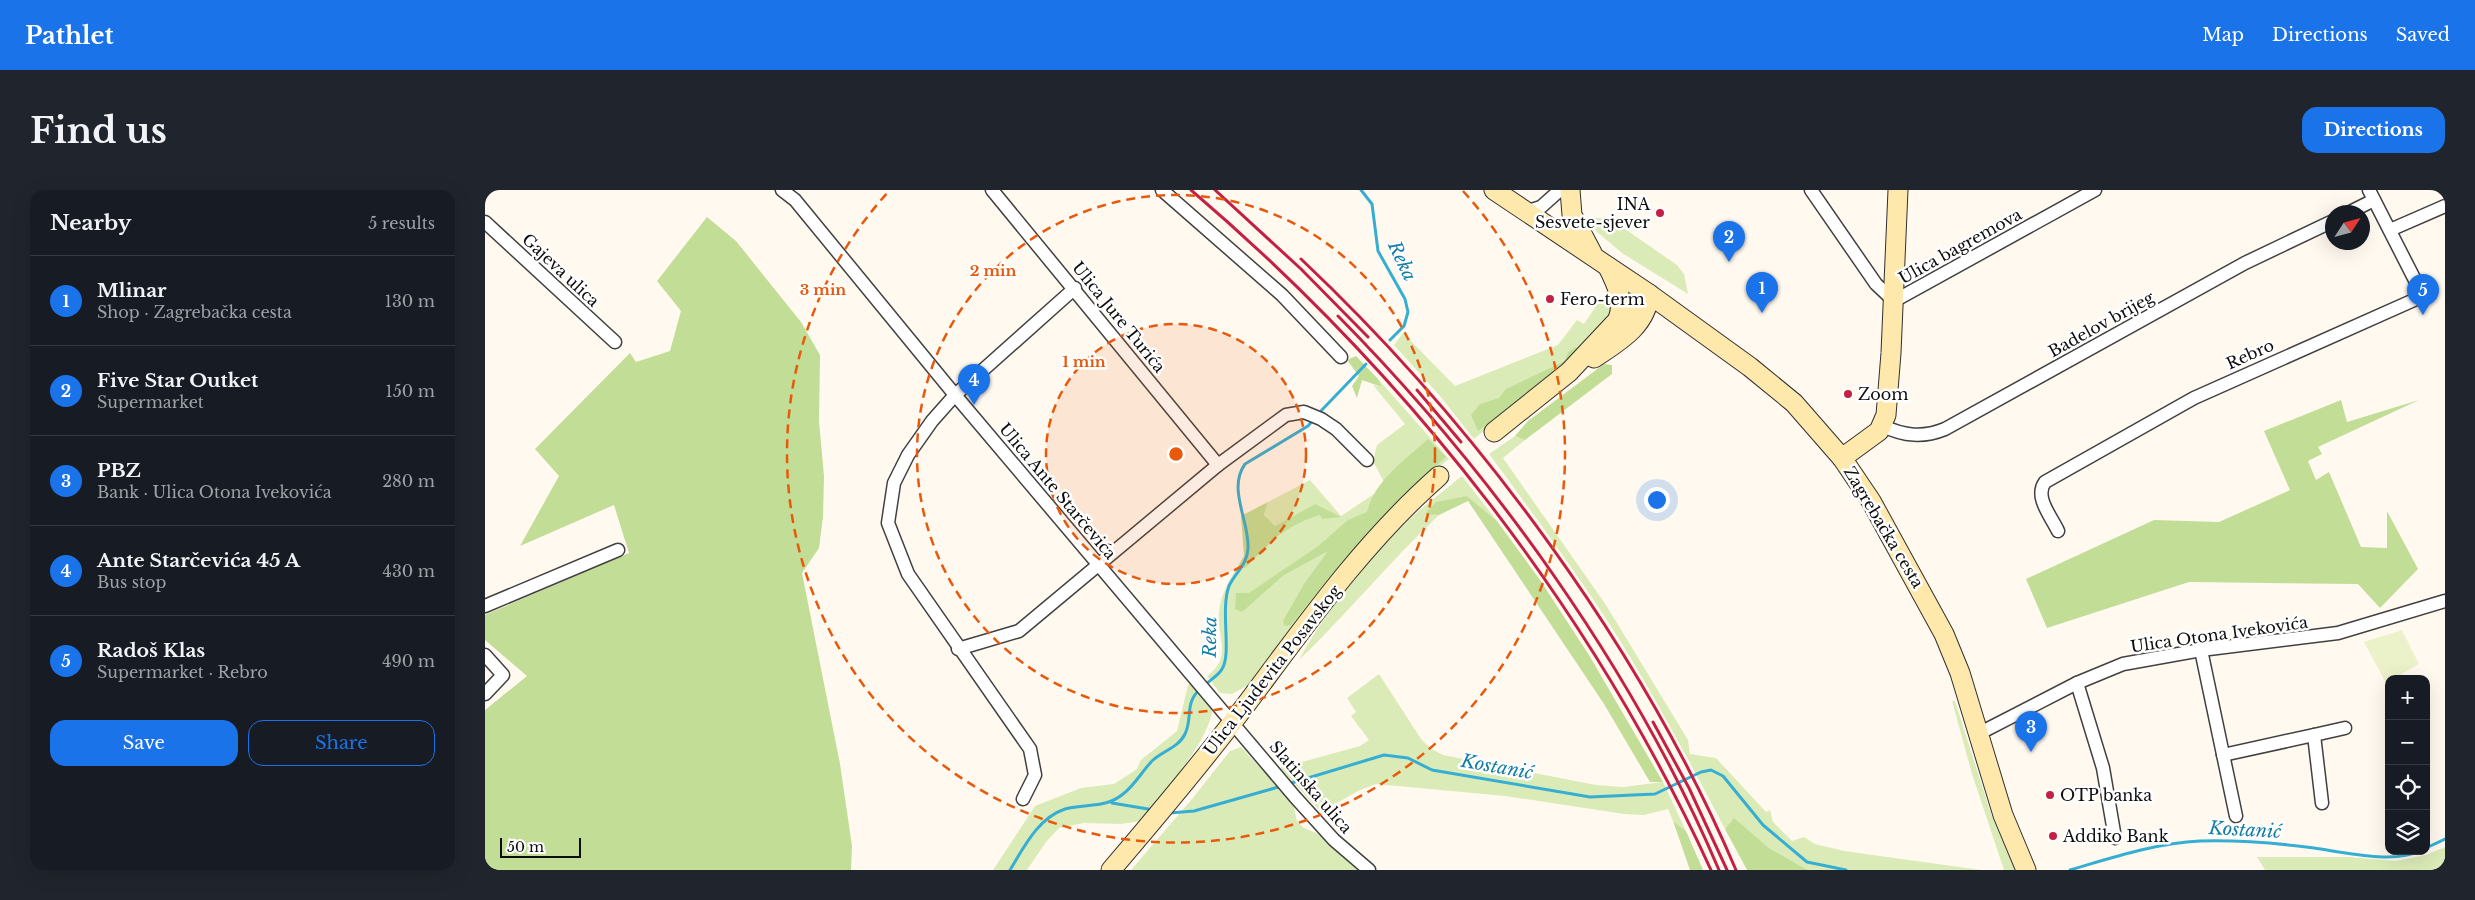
<!DOCTYPE html>
<meta charset="utf-8">
<style>
:root{--surface:#171b24;--page:#20242c;--text:#f1f3f6;--muted:#9ea1a6;--line:#363941;--accent:#1a73e8}
body{margin:0;font-family:"Libre Baskerville",serif;background:var(--page);color:var(--text)}
.controls{position:absolute;right:15px;bottom:15px;display:grid;overflow:hidden;border-radius:10px;box-shadow:0 5px 20px #0002}
.controls button{width:45px;height:45px;display:grid;place-items:center;padding:0;border:0;border-bottom:1px solid var(--line);background:var(--surface);color:var(--text);font:25px sans-serif}
.compass{position:absolute;left:1840px;top:15px;width:45px;height:45px;border-radius:50%;background:var(--surface);box-shadow:0 5px 20px #0002;rotate:54deg}
.scale{position:absolute;left:15px;bottom:12px;width:81px;box-sizing:border-box;padding-left:5px;border:2px solid #0e0e0e;border-top:0;font-size:14px;line-height:18px;white-space:nowrap;color:#0e0e0e;-webkit-text-stroke:4px #fff;paint-order:stroke}
.you{position:absolute;left:1171px;top:309px;width:18px;height:18px;margin:-12px;border:4px solid #fff;border-radius:50%;background:#1a73e8;box-shadow:0 0 0 8px #1a73e833}
.badge{display:grid;place-items:center;width:32px;height:32px;border-radius:50%;background:var(--accent);color:#fff;font-size:16px;font-weight:700}
.pin{position:absolute;translate:-50% -41px;filter:drop-shadow(0 1px 2px #0008)}
.pin::after{content:'';position:absolute;top:26px;width:18px;height:15px;background:inherit;clip-path:polygon(0 0,100% 0,50% 100%)}
.list{margin:0;padding:0;list-style:none}
h2{display:flex;justify-content:space-between;align-items:center;height:65px;margin:0;padding:0 20px;font-size:21px}
h2 small{font-size:16px;font-weight:400;color:var(--muted)}
.list li{display:grid;grid-template-columns:32px 1fr auto;gap:15px;align-items:center;box-sizing:border-box;height:90px;padding:0 20px;border-top:1px solid var(--line)}
.list b{display:block;font-size:19px;white-space:nowrap}
.list p{margin:0;font-size:16px;white-space:nowrap;color:var(--muted)}
.list em{font-size:16px;font-style:normal;color:var(--muted)}
.actions{display:flex;gap:10px;padding:15px 20px}
.actions a{flex:1;padding:11px 0;border:1px solid var(--accent);border-radius:15px;text-align:center;font-size:18px;color:var(--accent)}
.actions .main{background:var(--accent);color:#fff}
.icon{flex:none;width:28px;height:28px;fill:none;stroke:currentColor;stroke-width:2;stroke-linecap:round;stroke-linejoin:round}
.map{position:relative;flex:none;width:1960px;height:680px;overflow:hidden;border-radius:15px}
header{display:flex;align-items:center;gap:30px;box-sizing:border-box;height:70px;padding:0 25px;background:var(--accent);color:#fff}
header strong{font-size:24px}
nav{display:flex;gap:28px;margin-inline-start:auto;font-size:18px}
.intro{display:flex;align-items:center;justify-content:space-between;box-sizing:border-box;height:120px;padding:0 30px}
h1{margin:0;font-size:35px}
.button{padding:12px 22px;border-radius:15px;background:var(--accent);color:#fff;font-size:18px;font-weight:700}
main{display:flex;gap:30px;padding:0 30px}
aside{flex:1;background:var(--surface);border-radius:15px;box-shadow:0 5px 20px #0002}
.map>svg:first-child{display:block}
</style>
<header>
<strong>Pathlet</strong>
<nav><a>Map</a><a>Directions</a><a>Saved</a></nav>
</header>
<div class="intro"><h1>Find us</h1><a class="button">Directions</a></div>
<main>
<aside>
<h2>Nearby<small>5 results</small></h2>
<ul class="list">
<li><span class="badge">1</span><div><b>Mlinar</b><p>Shop · Zagrebačka cesta</p></div><em>130 m</em></li>
<li><span class="badge">2</span><div><b>Five Star Outket</b><p>Supermarket</p></div><em>150 m</em></li>
<li><span class="badge">3</span><div><b>PBZ</b><p>Bank · Ulica Otona Ivekovića</p></div><em>280 m</em></li>
<li><span class="badge">4</span><div><b>Ante Starčevića 45 A</b><p>Bus stop</p></div><em>430 m</em></li>
<li><span class="badge">5</span><div><b>Radoš Klas</b><p>Supermarket · Rebro</p></div><em>490 m</em></li>
</ul>
<div class="actions"><a class="main">Save</a><a>Share</a></div>
</aside>
<div class="map">
<svg width="1960" height="680" viewBox="0 0 1960 680">
<rect width="100%" height="100%" fill="#fff9f0"/>
<g fill="#dbebb7">
<path d="M1114,28L1127,30L1192,75L1199,84L1203,104L1137,63L1098,30Z"/>
<path d="M1122,100L1126,106V124L1110,149L989,249L955,206L909,155L918,143L970,196L1073,155L1092,130L1099,134Z"/>
<path d="M893,189L964,269L950,280L814,430L763,495L747,504L735,503L722,486C748,467 732,448 734,422C735,407 744,390 752,378H761C784,352 801,336 835,325L830,314L790,336L779,325L783,312L825,290L856,326L901,296L888,271L892,255L920,234L888,195L897,197Z"/>
<path d="M1030,246L1040,250L1018,268L1121,415L1203,550L1205,564L1231,568L1281,622L1285,620L1288,632L1307,651L1319,647L1330,654L1359,661L1496,680H1323L1284,658L1249,629L1240,639C1201,565 1161,489 1114,418C1079,366 1042,315 1004,264Z"/>
<path d="M977,286L1012,331L982,306L940,323L954,325C905,371 863,423 814,470C843,417 883,369 926,328C942,313 960,300 977,286Z"/>
<path d="M894,484L936,549L945,558L958,565L1111,595L1138,597L1178,592L1201,641L1188,631L1183,619L1159,625L1139,624L1020,606L891,594L875,600L836,622L795,578L875,556L884,550L866,526L871,522L862,508Z"/>
<path d="M707,493L728,516C725,553 678,600 656,631L636,634L599,633L574,638L561,652L542,680H508L550,616L596,598L629,594L652,579L656,570L692,541L703,495Z"/>
<path d="M1467,511H1470L1506,624L1530,680H1519L1487,584Z"/>
<path d="M756,557L808,613L812,631L819,638L836,645L874,680H646L707,609L745,561Z"/>
<path d="M1960,657V680H1780L1772,667H1864L1911,671L1941,665Z"/>
</g>
<g fill="#c2dd96">
<path d="M222,27L251,51L316,132L335,165L334,231L339,286L338,327L334,358L317,383L355,574L367,656L366,680H0V520L42,486L0,450V425L144,363L129,315L35,356L74,286L50,259L145,163L151,172L185,161L196,121L172,91Z"/>
<path d="M1091,157L1092,158L1080,173L993,241L986,225L995,214L1014,208L1021,199L1080,171L1083,162Z"/>
<path d="M871,166L893,189L897,197L877,190L872,208L867,196L874,186L862,170Z"/>
<path d="M1119,174L1127,175V184L1040,250L1030,246L1043,231Z"/>
<path d="M1856,210L1862,232L1934,210L1833,257L1837,264L1823,271L1831,290L1844,282L1876,357L1902,358V321L1933,379L1895,418L1873,394L1704,392L1562,438L1541,389L1669,330L1734,332L1805,300L1779,241Z"/>
<path d="M943,249L961,267C902,318 854,374 806,435L800,436L798,431L819,394L843,361L799,385L757,422L750,419L751,403H764L832,357L863,330L882,322C889,291 921,269 943,249Z"/>
<path d="M982,306L1012,331L1055,390L1104,465L1178,592H1165L1119,514L983,311L954,325L940,324L951,312Z"/>
<path d="M783,312L779,325L790,336L830,314L856,327L837,329L835,325C801,336 784,352 761,378H752L759,366L756,326Z"/>
<path d="M1249,628L1284,658L1323,680H1262L1240,639Z"/>
<path d="M1188,631L1201,641L1218,680H1205Z"/>
</g>
<path fill="#ebf2c9" d="M1917,440L1934,474L1908,489H1904L1901,493L1879,452Z"/>
<g fill="none" stroke-linecap="round" stroke-linejoin="round">
<g stroke="#36aed3" stroke-width="3">
<path d="M876,0L887,14L893,61L920,109L923,122L919,136L905,150"/>
<path d="M833,224L881,174"/>
<path d="M720,495C725,490 734,485 737,479C747,464 735,420 744,396C750,383 762,375 763,359C765,332 742,299 760,274L823,236L828,230"/>
<path d="M803,594L899,565L923,568L947,580L1105,607L1170,604L1216,582L1226,580L1238,586L1278,635L1322,672L1361,680"/>
<path d="M627,613L669,620"/>
<path d="M685,623L709,621L797,596"/>
<path d="M1941,658L1960,649"/>
<path d="M525,680C539,657 553,628 580,619C601,613 620,619 638,604C650,595 657,581 668,570C678,561 694,557 700,544C708,528 699,514 715,499"/>
<path d="M1585,680C1626,668 1671,653 1715,651C1752,650 1792,653 1829,658C1858,662 1908,674 1935,661"/>
</g>
<defs>
<g id="street">
<path d="M297,0L310,10L470,205L810,607L849,650L884,680"/>
<path d="M507,0L733,275"/>
<path d="M677,0L797,105L856,167"/>
<path d="M1326,0L1391,94L1409,111L1610,0"/>
<path d="M1040,22L1056,17L1075,0"/>
<path d="M1865,22L1889,10"/>
<path d="M0,32L130,152"/>
<path d="M1905,40L1960,16"/>
<path d="M1398,236C1419,246 1438,248 1460,239L1760,73L1848,31"/>
<path d="M1573,341C1566,326 1549,307 1560,292L1709,208L1929,110L1933,102V96L1884,0"/>
<path d="M0,416L133,360"/>
<path d="M473,459L534,441L733,275L801,225L819,222L836,229L851,239L882,270"/>
<path d="M1716,460L1751,626"/>
<path d="M0,465L18,485L0,504"/>
<path d="M1592,493L1618,578L1630,648"/>
<path d="M1493,544L1592,493L1638,474L1716,460L1853,443L1960,411"/>
<path d="M1829,545L1860,538"/>
<path d="M1738,565L1829,545L1837,613"/>
<path d="M538,609L550,585L545,559L423,384L403,333L409,293L423,265L447,231L470,205L590,98"/>
</g>
<g id="secondary">
<path d="M1009,0L1164,104L1265,177L1309,213L1357,268L1386,311L1459,444L1475,483L1518,625L1541,680"/>
<path d="M1085,0L1087,25L1107,63"/>
<path d="M1123,77C1131,93 1140,111 1133,129"/>
<path d="M1109,168C1133,152 1162,136 1164,104"/>
<path d="M1009,242L1084,182L1145,117L1164,104"/>
<path d="M1357,268L1394,241L1401,225L1406,163L1413,0"/>
<path d="M626,680C673,625 720,569 763,512C822,433 879,352 954,286"/>
</g>
</defs>
<use href="#street" stroke="#414141" stroke-width="15"/>
<use href="#secondary" stroke="#303030" stroke-width="21"/>
<use href="#street" stroke="#fff" stroke-width="12"/>
<use href="#secondary" stroke="#ffe8ab" stroke-width="19"/>
<g stroke="#c42043" stroke-width="3">
<path d="M706,0C925,187 1106,418 1226,680"/>
<path d="M730,0L816,79L883,147"/>
<path d="M816,69C992,235 1156,457 1251,680"/>
<path d="M853,126C1007,282 1148,478 1234,680"/>
<path d="M932,200L976,252"/>
<path d="M1168,532L1204,598L1242,680"/>
</g>
</g>
<circle cx="691" cy="264" r="130" fill="#e8590c" fill-opacity=".12"/>
<g fill="none" stroke="#e8590c" stroke-width="2.5" stroke-dasharray="9 6">
<circle cx="691" cy="264" r="130"/>
<circle cx="691" cy="264" r="259"/>
<path d="M978 1A389 389 0 1 1 404 1"/>
</g>
<g fill="#c42043" stroke="#fff" stroke-width="2">
<circle cx="1175" cy="23" r="5"/>
<circle cx="1065" cy="109" r="5"/>
<circle cx="1363" cy="204" r="5"/>
<circle cx="1565" cy="605" r="5"/>
<circle cx="1568" cy="646" r="5"/>
</g>
<g text-anchor="middle" dominant-baseline="central" stroke-width="5" stroke-linejoin="round" paint-order="stroke">
<g font-size="16" fill="#0e0e0e" stroke="#fff" text-anchor="start">
<text x="1165" y="14" text-anchor="end">INA<tspan x="1165" dy="18">Sesvete-sjever</tspan></text>
<text x="1075" y="109">Fero-term</text>
<text x="1373" y="204">Zoom</text>
<text x="1575" y="605">OTP banka</text>
<text x="1578" y="646">Addiko Bank</text>
</g>
<g font-size="16" fill="#0e0e0e" stroke="#fff">
<text transform="translate(1475 56) rotate(-29)">Ulica bagremova</text>
<text transform="translate(76 80) rotate(43)">Gajeva ulica</text>
<text transform="translate(634 127) rotate(51)">Ulica Jure Turića</text>
<text transform="translate(1616 134) rotate(-29)">Badelov brijeg</text>
<text transform="translate(1765 164) rotate(-24)">Rebro</text>
<text transform="translate(573 301) rotate(50)">Ulica Ante Starčevića</text>
<text transform="translate(1399 337) rotate(59)">Zagrebačka cesta</text>
<text transform="translate(1734 444) rotate(-8)">Ulica Otona Ivekovića</text>
<text transform="translate(787 480) rotate(-52)">Ulica Ljudevita Posavskog</text>
<text transform="translate(826 597) rotate(49)">Slatinska ulica</text>
</g>
<g font-size="18" font-style="italic" fill="#127ea6" stroke="#fff">
<text transform="translate(917 71) rotate(65)">Reka</text>
<text transform="translate(725 447) rotate(-89)">Reka</text>
<text transform="translate(1012 577) rotate(10)">Kostanić</text>
<text transform="translate(1760 640) rotate(3)">Kostanić</text>
</g>
</g>
<circle cx="691" cy="264" r="8" fill="#e8590c" stroke="#fff" stroke-width="2.5"/>
<g font-size="15" text-anchor="middle" font-weight="bold" fill="#e8590c" stroke="#fff" stroke-width="5" stroke-linejoin="round" paint-order="stroke">
<text x="508" y="86">2 min</text>
<text x="338" y="105">3 min</text>
<text x="599" y="177">1 min</text>
</g>
</svg>
<div class="controls">
<button>+</button>
<button>−</button>
<button><svg class="icon" aria-label="locate" viewBox="0 0 24 24"><circle cx="12" cy="12" r="6"/><path d="M12 2v4M12 18v4M2 12h4M18 12h4"/></svg></button>
<button><svg class="icon" aria-label="layers" viewBox="0 0 24 24"><path d="M12 4l9 5-9 5-9-5zM3 14l9 5 9-5"/></svg></button>
</div>
<svg class="compass" viewBox="-18 -18 36 36"><path d="M0-13l5 13h-10z" fill="#e53935"/><path d="M0 13l5-13h-10z" fill="#9ea1a6"/></svg>
<div class="scale">50 m</div>
<div class="you"></div>
<div class="pin badge" style="left:1277px;top:123px">1</div>
<div class="pin badge" style="left:1244px;top:72px">2</div>
<div class="pin badge" style="left:1546px;top:562px">3</div>
<div class="pin badge" style="left:489px;top:215px">4</div>
<div class="pin badge" style="left:1938px;top:125px">5</div>
</div>
</main>
